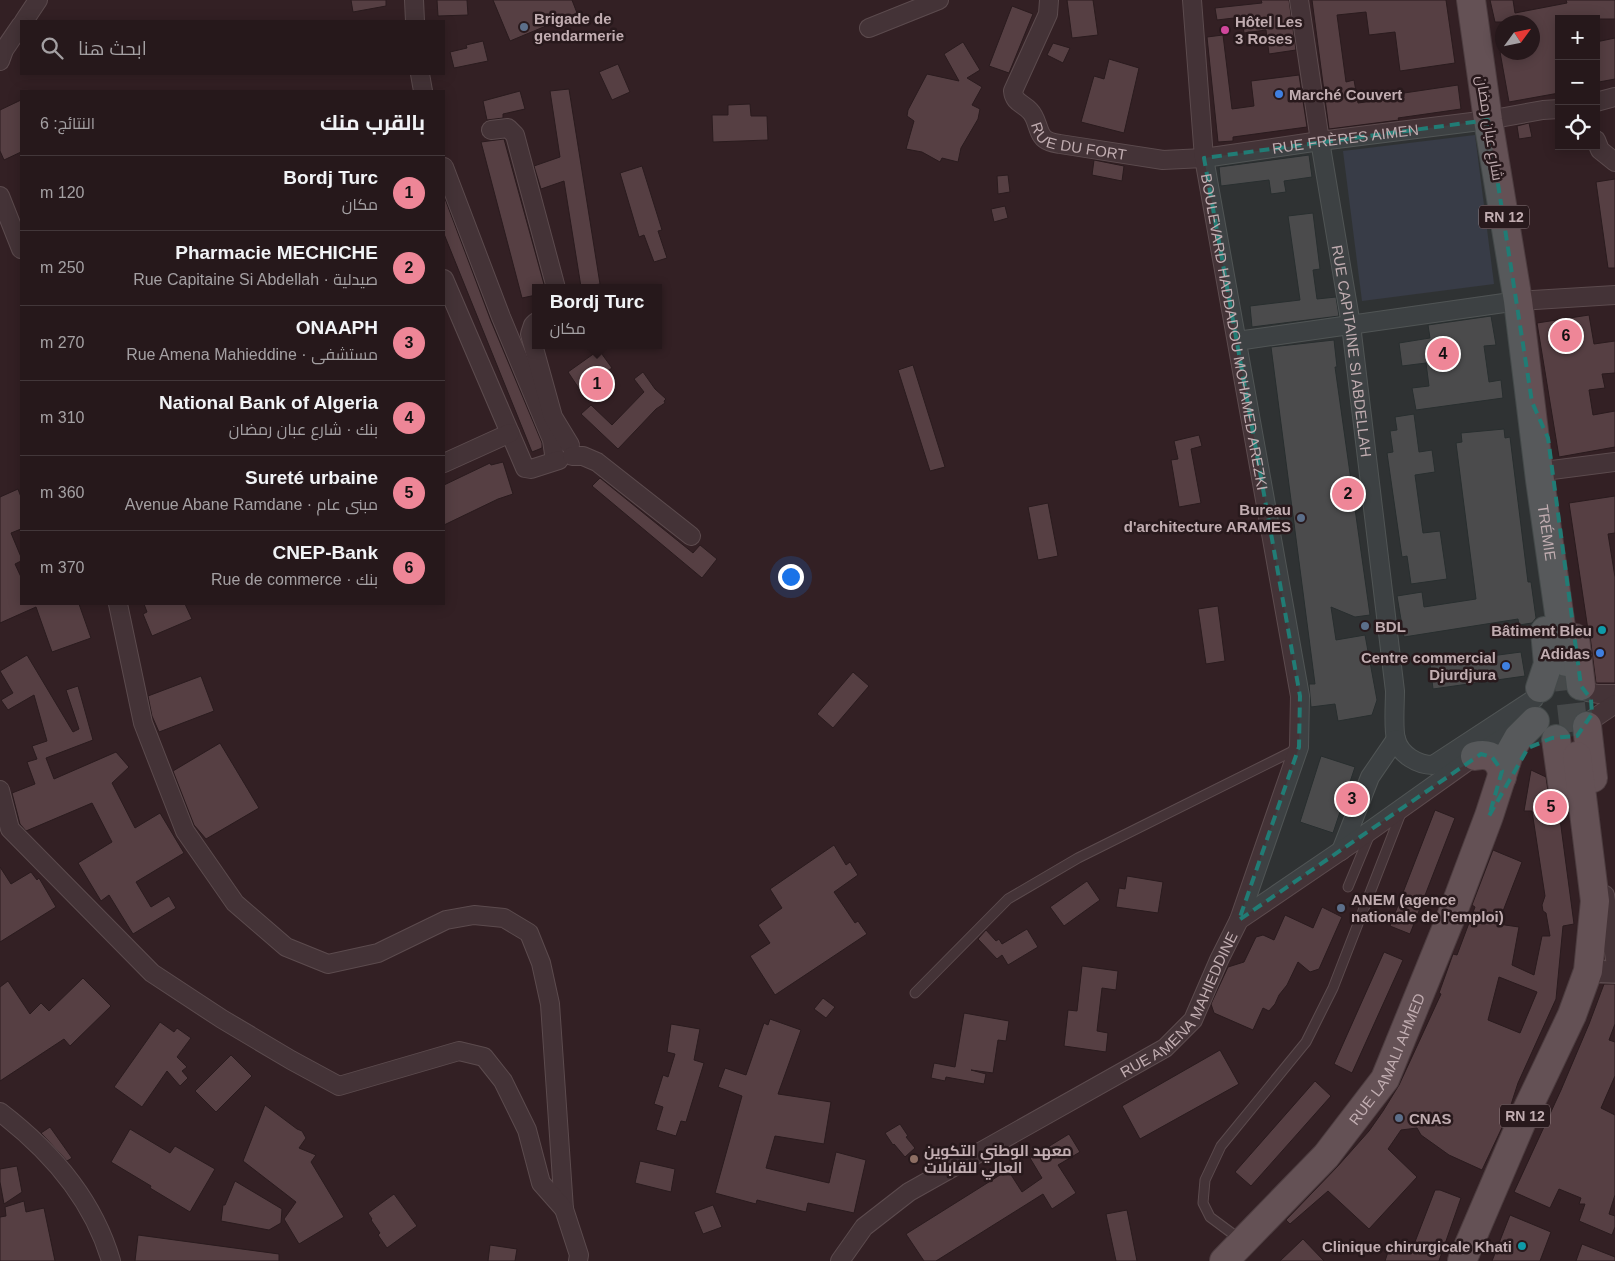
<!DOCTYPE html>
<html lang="ar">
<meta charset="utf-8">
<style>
:root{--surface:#26181b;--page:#322528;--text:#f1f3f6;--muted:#a4a0a3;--line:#42373a;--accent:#ee8697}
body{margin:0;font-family:Arial,Cairo,sans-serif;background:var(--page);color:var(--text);direction:rtl}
.controls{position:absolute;right:15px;top:15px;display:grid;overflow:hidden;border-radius:0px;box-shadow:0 2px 12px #0003}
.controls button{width:45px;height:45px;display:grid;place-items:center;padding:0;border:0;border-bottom:1px solid var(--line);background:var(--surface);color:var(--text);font:25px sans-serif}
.compass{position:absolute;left:1495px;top:15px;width:45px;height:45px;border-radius:50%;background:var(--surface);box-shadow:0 2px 12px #0003;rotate:57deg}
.you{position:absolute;left:790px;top:576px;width:18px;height:18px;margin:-12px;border:4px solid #fff;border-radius:50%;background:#1a73e8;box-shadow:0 0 0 8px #1a73e833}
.badge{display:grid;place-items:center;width:32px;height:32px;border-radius:50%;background:var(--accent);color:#111;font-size:16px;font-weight:700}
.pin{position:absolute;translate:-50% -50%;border:2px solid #fff;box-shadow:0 1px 5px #0006}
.popup{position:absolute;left:532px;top:284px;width:130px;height:65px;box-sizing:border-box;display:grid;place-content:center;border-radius:0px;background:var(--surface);filter:drop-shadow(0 1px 4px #0005);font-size:16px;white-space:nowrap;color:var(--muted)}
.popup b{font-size:19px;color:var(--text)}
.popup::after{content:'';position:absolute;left:50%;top:100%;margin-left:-10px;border:10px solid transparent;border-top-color:var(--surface)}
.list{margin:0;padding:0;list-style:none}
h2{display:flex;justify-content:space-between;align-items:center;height:65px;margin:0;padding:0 20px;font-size:21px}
h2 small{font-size:16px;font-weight:400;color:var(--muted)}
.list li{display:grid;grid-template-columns:32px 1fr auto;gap:15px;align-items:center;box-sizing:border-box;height:75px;padding:0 20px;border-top:1px solid var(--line)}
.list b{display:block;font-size:19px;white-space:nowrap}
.list p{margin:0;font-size:16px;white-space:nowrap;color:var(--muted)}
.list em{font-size:16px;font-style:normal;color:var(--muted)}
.icon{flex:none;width:28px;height:28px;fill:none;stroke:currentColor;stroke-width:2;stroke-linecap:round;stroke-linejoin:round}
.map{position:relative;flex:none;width:1615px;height:1261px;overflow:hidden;direction:ltr}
.search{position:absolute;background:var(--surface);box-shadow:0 2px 12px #0003;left:20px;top:20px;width:425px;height:55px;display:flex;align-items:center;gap:12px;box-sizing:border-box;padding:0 18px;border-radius:0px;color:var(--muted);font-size:19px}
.panel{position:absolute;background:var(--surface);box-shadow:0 2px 12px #0003;left:20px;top:90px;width:425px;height:515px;border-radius:0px;direction:rtl}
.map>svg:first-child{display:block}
</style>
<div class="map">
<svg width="1615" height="1261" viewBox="0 0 1615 1261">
<rect width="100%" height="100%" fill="#332024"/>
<path fill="#3e2c3c" d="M1475,135L1494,284L1362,301L1343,151Z"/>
<g fill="#563f43" stroke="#2a1b1e" fill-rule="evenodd">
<path d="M351,0H386V6L353,12Z"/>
<path d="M437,0H467L468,15L438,16Z"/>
<path d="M493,0H572L577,13L510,41Z"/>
<path d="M1067,0H1093L1098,35L1072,38Z"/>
<path d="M1261,0H1289L1296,50L1269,54L1266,30L1244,33L1242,17L1217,20L1215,8L1262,3Z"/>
<path d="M1312,0H1446L1455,63L1400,71L1395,32L1369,35L1366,12L1337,15L1346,82L1354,80L1358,103L1404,97V93L1458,85L1461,109L1398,118L1399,120L1329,129Z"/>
<path d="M1490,0H1513L1515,13L1567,3L1566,0H1615V19H1559V93L1509,102L1500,52H1532V22H1495Z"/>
<path d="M1012,6L1033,14L1009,73L989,66Z"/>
<path d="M1223,35L1232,109L1254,106L1251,81L1299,75L1307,127L1233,137V141L1218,142L1207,37Z"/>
<path d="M1615,38V79L1599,82L1596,65V42Z"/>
<path d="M483,41L488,61L454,68L450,52L467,48L466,45Z"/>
<path d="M963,42L980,70L967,78L982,87L972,105L980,109L978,119L961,148L958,162L942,158L940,162L922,152L906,149L914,121L907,116L908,110L927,74L959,81L944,54Z"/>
<path d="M1053,43L1070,48L1063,63L1047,55Z"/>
<path d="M1109,59L1139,68L1124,133L1081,122L1094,76L1104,79Z"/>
<path d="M618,64L630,92L612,100L599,72Z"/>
<path d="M569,89L600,284L581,287L564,181L541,189L534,166L560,157L550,91Z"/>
<path d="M520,91L525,109L503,114V118L487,120L483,101Z"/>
<path d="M21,100V152L4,160L0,151V110Z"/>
<path d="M750,104L751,116H767L768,140L713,142L712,115H728V105Z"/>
<path d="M1529,123L1532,137L1519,139L1517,126Z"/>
<path d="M504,139L545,288H536V295L522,298L481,142Z"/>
<path d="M1309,155L1312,177L1284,181L1286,192L1271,194L1269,180L1221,186L1219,167Z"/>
<path d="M1094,160L1124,166L1122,181L1092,175Z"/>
<path d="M642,166L662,230L658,231L667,258L654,262L644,235L639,237L620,173Z"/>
<path d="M1008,175L1010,192L998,194L997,176Z"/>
<path d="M1615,179V268H1608L1596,182Z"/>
<path d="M444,196L491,321L542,443V448L532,452L444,234Z"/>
<path d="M1005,206L1008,218L994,222L991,209Z"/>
<path d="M1313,213L1320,269L1313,270L1317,299L1336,297L1339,316L1252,327L1250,306L1300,300L1288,216Z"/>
<path d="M1589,315L1594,344L1615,341V373L1602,374L1605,388L1589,390L1593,415L1615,411V447L1559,457L1537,323Z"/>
<path d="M1491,316L1496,345L1484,346L1489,382L1501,380L1503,398L1416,410L1412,388L1429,386L1426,363L1402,366L1399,343L1430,338L1428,325Z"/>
<path d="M1334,340L1337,367H1335L1370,615L1355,617L1331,607L1336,640L1365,635L1377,700L1372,715L1338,721L1335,704L1311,707L1309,684H1315L1271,347Z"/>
<path d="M599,350L612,368L580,390L568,372Z"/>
<path d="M913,365L945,467L930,471L898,370Z"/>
<path d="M643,372L655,389L666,399L664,401L665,403L656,409L618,449L581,414L591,405L612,425L644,392L634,379Z"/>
<path d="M1414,414L1419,452L1432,450L1435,472L1415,475L1423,533L1440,531L1447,579L1411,584L1407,556L1402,557L1387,453L1393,452L1390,431L1397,430L1395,417Z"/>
<path d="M1504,429L1505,438L1510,437L1528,582H1531L1536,618L1532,623L1519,625L1518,619L1404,637L1397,596L1422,592L1424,607L1476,599L1456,443L1462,442L1461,433Z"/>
<path d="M1199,435L1202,446L1191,449L1201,503L1179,507L1171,460L1178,459L1174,441Z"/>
<path d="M503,462L513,494L498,499L444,525V485L490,463L491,465Z"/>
<path d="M600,478L693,553L700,545L717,559L702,578L592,486Z"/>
<path d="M18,489L21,497V529L11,533L21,557V561L15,564L21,577V604H79L91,638L52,652L36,607L0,623V497Z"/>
<path d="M1615,496V533L1608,534L1615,577V683H1596L1590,636L1588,630L1569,503Z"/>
<path d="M1048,503L1058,556L1038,560L1028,507Z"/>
<path d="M144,604H185L192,619L152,636L143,614L147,612Z"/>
<path d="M1218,606L1225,661L1206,664L1198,609Z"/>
<path d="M1521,652L1525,676L1433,689L1430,664Z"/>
<path d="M27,655L73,732L79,729L66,690L78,686L93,740L46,758L54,779L116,752L129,767L112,783L135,828L160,813L184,853L136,882L151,907L169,896L176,908L133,934L109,895L101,901L78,863L112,842L92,803L26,831L20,824L12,793L35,784L27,762L37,759L32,746L47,741L34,695L8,710L1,700L13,693L0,671Z"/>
<path d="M853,672L869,686L833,728L817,714Z"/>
<path d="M201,676L214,711L159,732L152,716L148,696Z"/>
<path d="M220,743L259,808L206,839L194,825L173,771Z"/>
<path d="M1321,756L1355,767L1333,833L1300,822Z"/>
<path d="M1531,770L1546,777L1548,791L1550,798L1558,804L1574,924L1563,926L1556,999L1518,1083L1507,1117L1482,1170L1449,1155L1421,1135L1417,1128L1401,1130L1388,1149L1417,1177L1369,1229L1328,1191L1290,1224L1286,1220L1337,1167L1369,1131L1383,1111L1399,1085L1441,994L1439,993L1453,954L1457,955L1475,907L1472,905L1493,850L1522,862L1498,924L1519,927L1512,965L1534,975L1542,936H1550L1546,913L1543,911L1542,905L1545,896L1532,811H1524ZM1499,977L1537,992L1520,1033L1488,1020Z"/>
<path d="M1435,810L1455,818L1410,934L1390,926Z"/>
<path d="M834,845L846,865L850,862L858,875L834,892L855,923L858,921L867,934L775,995L750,956L770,943L758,925L782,908L770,889Z"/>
<path d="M0,867L11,884L31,872L37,880L39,878L56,907L0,942Z"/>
<path d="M1127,876L1163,882L1158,913L1116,907L1119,888L1125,889Z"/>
<path d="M1087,881L1100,900L1064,926L1050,907Z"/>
<path d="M1322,907L1342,917L1319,969L1310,972L1298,962L1287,985L1279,995L1275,1004L1269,1011L1263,1008L1253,1030L1214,1013L1211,1004L1228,967L1244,962L1256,937L1263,935L1274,940L1285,915L1313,928Z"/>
<path d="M1027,929L1038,947L1008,965L1002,955L997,959L978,939L986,930L996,941L999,939L1002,944Z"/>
<path d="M1384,952L1403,960L1352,1073L1334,1064Z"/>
<path d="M1082,966L1118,971L1116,990L1102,988L1097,1031L1108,1033L1106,1052L1064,1046L1068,1010L1077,1011Z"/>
<path d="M83,978L111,1006L70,1046L64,1039L0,1081V987L8,981L30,1014L41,1003L49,1011Z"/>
<path d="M1604,984H1615V1024L1609,1040L1615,1042V1076L1601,1108L1615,1115V1195L1609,1214L1615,1216V1227L1612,1235L1579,1221L1585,1204H1579L1581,1198L1559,1189L1550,1208L1514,1192L1561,1090L1589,1024Z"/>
<path d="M823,998L835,1007L826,1018L814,1009Z"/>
<path d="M964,1013L1009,1021L1006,1041L998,1040L993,1073L971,1070L986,1074L984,1084L946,1077L945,1081L931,1078L934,1063L955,1067Z"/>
<path d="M770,1019L801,1030L778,1094L831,1102L824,1144L775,1136L766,1168L829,1183L836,1152L866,1160L854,1213L808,1203L806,1212L757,1200L756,1204L715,1193L742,1096L718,1087L725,1068L746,1075L764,1023L768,1025Z"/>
<path d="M160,1022L174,1032L177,1028L191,1038L177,1057L187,1067L182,1071L188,1078L180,1086L167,1071L142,1107L114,1087Z"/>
<path d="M671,1024L700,1029L694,1060L704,1063L686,1122L681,1121L676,1136L656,1130L663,1107L654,1104L663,1075L668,1077L675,1054L667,1052Z"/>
<path d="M1220,1050L1239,1084L1140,1139L1122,1106Z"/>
<path d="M231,1055L252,1076L216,1112L195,1091Z"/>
<path d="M1315,1081L1331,1096L1251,1186L1235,1172Z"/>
<path d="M265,1105L297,1129L302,1131L306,1138L299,1148L316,1155L311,1162L344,1217L299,1244L284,1219L296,1202L243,1161Z"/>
<path d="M900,1124L908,1136L906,1137L915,1148L905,1157L894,1144L893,1145L885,1133Z"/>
<path d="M50,1127L72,1158L67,1161L41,1133Z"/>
<path d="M130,1129L170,1153L175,1146L215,1169L190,1212L150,1188L151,1186L111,1162Z"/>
<path d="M1069,1134L1080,1152L1058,1165L1076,1193L1052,1209L1043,1194L936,1261H924L906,1234L1008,1170L1022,1192L1042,1178L1030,1158Z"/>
<path d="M640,1161L675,1169L671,1192L635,1183Z"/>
<path d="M17,1166L22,1192L4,1204L0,1182V1169Z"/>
<path d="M235,1181L282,1209L281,1223L269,1230L221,1221L223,1205H225Z"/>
<path d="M1435,1190H1440L1461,1198L1439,1261H1385L1392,1240L1413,1247Z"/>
<path d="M394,1194L417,1226L387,1248L378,1235L380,1233L371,1220L372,1219L368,1213Z"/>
<path d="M24,1201L26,1212L44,1208L55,1261H0V1217L6,1216L5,1207Z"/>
<path d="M713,1205L722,1227L703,1234L694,1212Z"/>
<path d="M1127,1210L1137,1261H1116L1106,1214Z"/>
<path d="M1510,1215L1551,1232L1540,1261H1492Z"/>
<path d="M138,1235L279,1254V1261H135Z"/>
<path d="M1303,1239L1324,1261H1280Z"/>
<path d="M1582,1244L1615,1257V1261H1576Z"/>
<path d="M490,1245L517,1249L515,1261H488Z"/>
</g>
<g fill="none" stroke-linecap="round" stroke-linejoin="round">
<path stroke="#4f3c40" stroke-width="28" stroke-dasharray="28 14" stroke-linecap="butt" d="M1566,662L1577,756"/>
<defs>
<g id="service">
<path d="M1348,887L1370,834"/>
<path d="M915,993L1008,899L1078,858L1299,748"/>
<path d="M1241,1240L1210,1217L1203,1203L1205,1180L1221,1146L1306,1042L1333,988L1401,813"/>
</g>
<g id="minor">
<path d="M414,0L415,21"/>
<path id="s1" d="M1049,0L1048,14L1013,91C1014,103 1023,103 1030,111C1037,118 1037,129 1042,136C1046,142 1054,143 1060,144L1163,160L1204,158L1320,141L1488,120L1543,110L1559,109"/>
<path id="s2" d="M1192,0L1204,158L1300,696L1299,747L1239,920"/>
<path id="s3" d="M1299,0L1320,141L1351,325L1395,691C1395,704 1393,728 1396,739C1400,755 1418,765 1433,765L1534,699"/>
<path d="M24,21L38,0"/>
<path d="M869,28L939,0"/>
<path d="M0,61L4,50L21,25"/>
<path d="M420,74L423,91"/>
<path d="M1596,102L1615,97"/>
<path d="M491,130L508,128L515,135L556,288"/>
<path d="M1596,140L1600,150L1615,162"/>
<path d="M444,167L501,317L552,440L554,454"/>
<path d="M0,196L21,249"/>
<path d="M444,279L525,468L531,469L559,460"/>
<path d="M536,322L533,325L530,334L553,417L570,445"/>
<path d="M1237,341L1518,301L1615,295"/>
<path d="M572,456H583L597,462L691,536"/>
<path d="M444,463L510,433"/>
<path d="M1552,470L1615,462"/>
<path d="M118,604L143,723L185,831L235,903L286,947L328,964L378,953L446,920L474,915L504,918L529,933L541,963L550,1004L564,1209"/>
<path d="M1587,692L1598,694H1615"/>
<path d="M1590,721L1615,704"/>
<path d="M0,790L10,829L152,973L222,1019L291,1060L339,1086L459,1051L484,1057L503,1081L527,1130L541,1183L564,1209L579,1255L578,1261"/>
<path d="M1341,851L1370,777L1396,739"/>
<path d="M1605,895L1615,959"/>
<path d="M0,1112C51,1151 93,1199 111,1261"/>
<path id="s4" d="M840,1261L864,1227L909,1192L1165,1048L1193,1020L1219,960L1239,920L1364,835L1475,756L1521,726"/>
</g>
<path id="tertiary" d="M1588,971L1615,972"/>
<g id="primary">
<path id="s5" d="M1471,0L1488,120L1518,301L1540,480L1566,662"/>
<path d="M1575,638L1581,686"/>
<path d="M1540,688L1548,664L1545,631"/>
<path d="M1587,726L1593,778"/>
<path d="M1556,739L1563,789"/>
<path d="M1475,756C1491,752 1502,761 1502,777"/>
<path id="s6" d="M1224,1261L1326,1156L1385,1079L1451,917L1489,816L1509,754L1518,738L1535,721"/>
<path d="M1462,1261L1525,1114L1572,1015L1588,971L1595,901L1577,756"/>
</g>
</defs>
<use href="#service" stroke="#5c4b4e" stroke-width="11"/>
<use href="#minor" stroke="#5c4b4e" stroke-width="20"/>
<use href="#tertiary" stroke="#5c4b4e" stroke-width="24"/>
<use href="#primary" stroke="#4d3d40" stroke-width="30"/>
<use href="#service" stroke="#443337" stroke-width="9"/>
<use href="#minor" stroke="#443337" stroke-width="18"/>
<use href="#tertiary" stroke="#443337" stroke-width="21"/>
<use href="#primary" stroke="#645155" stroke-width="28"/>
</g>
<path fill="#217c75" fill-opacity="0.2" stroke="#217c75" stroke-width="4" stroke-dasharray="10 6" stroke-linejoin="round" d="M1488,120L1532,402L1548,438L1581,686L1591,699L1592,714L1577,736L1552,738L1528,748L1489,816L1502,771L1492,757L1481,754L1239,920L1299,747L1300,696L1204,158Z"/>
<g fill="#5c6f8a" stroke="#28191c" stroke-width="2">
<circle cx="524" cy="27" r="5"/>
<circle cx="1301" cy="518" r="5"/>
<circle cx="1365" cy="626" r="5"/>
<circle cx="1341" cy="908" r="5"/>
<circle cx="1399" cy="1118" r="5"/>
</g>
<circle fill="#d1479c" stroke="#28191c" stroke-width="2" cx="1225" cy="30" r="5"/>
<g fill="#3f7fe0" stroke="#28191c" stroke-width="2">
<circle cx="1279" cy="94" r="5"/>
<circle cx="1600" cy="653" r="5"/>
<circle cx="1506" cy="666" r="5"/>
</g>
<g fill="#0f9aa8" stroke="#28191c" stroke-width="2">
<circle cx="1602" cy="630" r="5"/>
<circle cx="1522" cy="1246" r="5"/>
</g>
<circle fill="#8d6e63" stroke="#28191c" stroke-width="2" cx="914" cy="1159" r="5"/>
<g text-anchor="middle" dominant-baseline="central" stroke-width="5" stroke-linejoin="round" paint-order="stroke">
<g fill="#28191c" stroke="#938184" stroke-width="1">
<rect x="1479" y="205.5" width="50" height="23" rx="4"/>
<rect x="1500" y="1104.5" width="50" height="23" rx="4"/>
</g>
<g font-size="14" font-weight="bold" fill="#c1adb1">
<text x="1504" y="217">RN 12</text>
<text x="1525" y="1116">RN 12</text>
</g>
<g font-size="15" font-weight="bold" fill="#c1adb1" stroke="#28191c" text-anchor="start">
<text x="534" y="18">Brigade de<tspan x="534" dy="17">gendarmerie</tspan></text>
<text x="1235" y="21">Hôtel Les<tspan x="1235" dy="17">3 Roses</tspan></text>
<text x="1289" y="94">Marché Couvert</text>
<text x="1291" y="509" text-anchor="end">Bureau<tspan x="1291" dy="17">d'architecture ARAMES</tspan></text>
<text x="1375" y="626">BDL</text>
<text x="1592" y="630" text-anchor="end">Bâtiment Bleu</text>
<text x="1590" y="653" text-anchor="end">Adidas</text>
<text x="1496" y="657" text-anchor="end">Centre commercial<tspan x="1496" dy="17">Djurdjura</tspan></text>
<text x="1351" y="899">ANEM (agence<tspan x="1351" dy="17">nationale de l'emploi)</tspan></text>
<text x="1409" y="1118">CNAS</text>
<text x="924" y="1150">معهد الوطني التكوين<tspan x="924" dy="17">العالي للقابلات</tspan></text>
<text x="1512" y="1246" text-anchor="end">Clinique chirurgicale Khati</text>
</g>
<g font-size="15" fill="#c1adb1" stroke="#28191c">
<text transform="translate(1490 128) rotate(81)">شارع عبان رمضان</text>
<text stroke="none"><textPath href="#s1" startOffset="190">RUE DU FORT</textPath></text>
<text stroke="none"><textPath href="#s1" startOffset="462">RUE FRÈRES AIMEN</textPath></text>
<text stroke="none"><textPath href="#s2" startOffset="335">BOULEVARD HADDADOU MOHAMED AREZKI</textPath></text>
<text stroke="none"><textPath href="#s3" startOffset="355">RUE CAPITAINE SI ABDELLAH</textPath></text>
<text stroke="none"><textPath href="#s5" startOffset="538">TRÉMIE</textPath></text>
<text stroke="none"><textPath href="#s4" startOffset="435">RUE AMENA MAHIEDDINE</textPath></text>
<text stroke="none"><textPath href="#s6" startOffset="262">RUE LAMALI AHMED</textPath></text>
</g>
</g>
</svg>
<div class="controls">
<button>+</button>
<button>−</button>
<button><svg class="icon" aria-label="locate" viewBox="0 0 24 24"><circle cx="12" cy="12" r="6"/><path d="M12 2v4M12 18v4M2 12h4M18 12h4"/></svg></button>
</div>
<svg class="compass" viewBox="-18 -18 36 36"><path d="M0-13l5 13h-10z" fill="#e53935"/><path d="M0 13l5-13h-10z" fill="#a4a0a3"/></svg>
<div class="you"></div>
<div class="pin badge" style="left:597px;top:384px">1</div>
<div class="popup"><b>Bordj Turc</b>مكان</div>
<div class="pin badge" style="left:1348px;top:494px">2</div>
<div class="pin badge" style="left:1352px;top:799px">3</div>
<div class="pin badge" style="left:1443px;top:354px">4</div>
<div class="pin badge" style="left:1551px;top:807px">5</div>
<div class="pin badge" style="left:1566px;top:336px">6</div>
<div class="search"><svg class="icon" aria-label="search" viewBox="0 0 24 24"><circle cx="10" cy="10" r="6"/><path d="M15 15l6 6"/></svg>ابحث هنا</div>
<section class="panel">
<h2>بالقرب منك<small>النتائج: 6</small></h2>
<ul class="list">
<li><span class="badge">1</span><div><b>Bordj Turc</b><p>مكان</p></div><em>120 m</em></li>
<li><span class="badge">2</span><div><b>Pharmacie MECHICHE</b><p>صيدلية · Rue Capitaine Si Abdellah</p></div><em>250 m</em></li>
<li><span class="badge">3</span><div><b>ONAAPH</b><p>مستشفى · Rue Amena Mahieddine</p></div><em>270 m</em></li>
<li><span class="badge">4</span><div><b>National Bank of Algeria</b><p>بنك · شارع عبان رمضان</p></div><em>310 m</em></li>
<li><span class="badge">5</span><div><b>Sureté urbaine</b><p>مبنى عام · Avenue Abane Ramdane</p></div><em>360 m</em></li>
<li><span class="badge">6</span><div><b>CNEP-Bank</b><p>بنك · Rue de commerce</p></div><em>370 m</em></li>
</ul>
</section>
</div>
